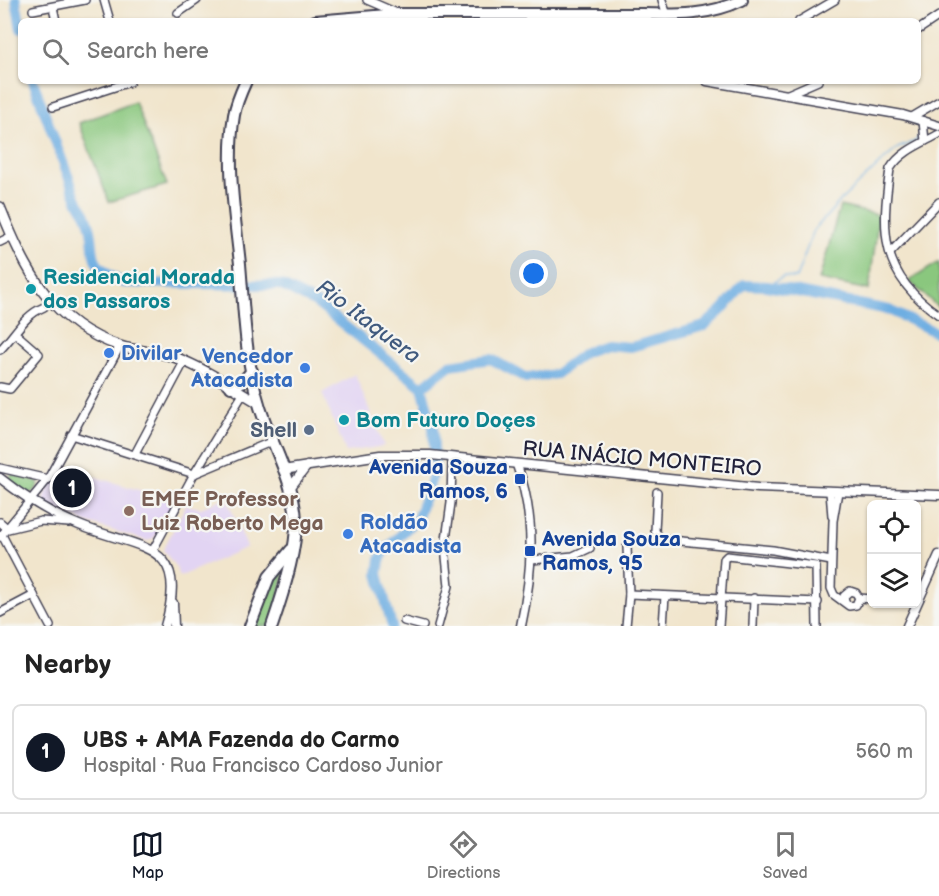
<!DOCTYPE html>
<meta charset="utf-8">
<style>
:root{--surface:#fff;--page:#f2f2f2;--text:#222;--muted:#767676;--line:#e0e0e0;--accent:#111827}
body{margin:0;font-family:"Balsamiq Sans",sans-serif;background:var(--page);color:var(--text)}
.controls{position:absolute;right:18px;bottom:18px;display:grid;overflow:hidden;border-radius:9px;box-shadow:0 2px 4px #0004}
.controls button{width:54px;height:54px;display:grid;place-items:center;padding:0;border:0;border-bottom:2px solid var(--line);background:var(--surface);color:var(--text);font:30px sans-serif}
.you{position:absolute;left:534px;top:274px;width:21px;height:21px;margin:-15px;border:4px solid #fff;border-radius:50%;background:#1a73e8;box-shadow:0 0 0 9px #1a73e833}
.badge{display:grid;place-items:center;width:39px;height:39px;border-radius:50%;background:var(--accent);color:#fff;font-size:20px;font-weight:700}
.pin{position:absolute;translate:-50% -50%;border:3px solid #fff;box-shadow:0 2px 6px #0006}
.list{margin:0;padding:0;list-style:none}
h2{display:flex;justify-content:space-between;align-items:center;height:78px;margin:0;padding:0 24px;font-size:26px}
h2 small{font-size:20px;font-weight:400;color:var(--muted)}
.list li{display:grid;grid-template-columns:39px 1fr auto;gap:18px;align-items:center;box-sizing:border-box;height:96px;margin:0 12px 12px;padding:0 12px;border:2px solid var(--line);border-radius:9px}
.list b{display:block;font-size:22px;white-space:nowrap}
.list p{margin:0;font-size:20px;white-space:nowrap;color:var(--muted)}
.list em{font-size:20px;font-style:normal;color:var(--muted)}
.icon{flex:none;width:33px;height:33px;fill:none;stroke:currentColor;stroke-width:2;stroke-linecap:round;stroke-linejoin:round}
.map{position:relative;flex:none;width:939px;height:626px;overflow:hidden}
.search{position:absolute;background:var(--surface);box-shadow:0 2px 4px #0004;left:18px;right:18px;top:18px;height:66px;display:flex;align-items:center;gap:15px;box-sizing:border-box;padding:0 21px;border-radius:9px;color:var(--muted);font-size:22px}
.sheet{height:186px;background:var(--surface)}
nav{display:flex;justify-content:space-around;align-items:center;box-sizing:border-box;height:84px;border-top:2px solid var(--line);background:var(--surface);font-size:16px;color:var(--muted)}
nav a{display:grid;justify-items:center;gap:3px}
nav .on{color:var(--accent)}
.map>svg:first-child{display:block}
</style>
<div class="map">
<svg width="939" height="626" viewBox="0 0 939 626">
<rect width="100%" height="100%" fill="#f6f6f2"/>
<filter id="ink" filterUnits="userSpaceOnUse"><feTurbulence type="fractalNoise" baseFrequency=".0167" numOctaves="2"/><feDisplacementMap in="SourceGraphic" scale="12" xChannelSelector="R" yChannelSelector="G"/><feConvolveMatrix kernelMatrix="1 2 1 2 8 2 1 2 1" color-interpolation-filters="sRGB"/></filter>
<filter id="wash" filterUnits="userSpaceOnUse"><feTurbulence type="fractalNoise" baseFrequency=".008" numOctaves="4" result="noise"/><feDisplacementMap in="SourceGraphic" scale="24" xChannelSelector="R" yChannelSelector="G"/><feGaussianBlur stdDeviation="1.35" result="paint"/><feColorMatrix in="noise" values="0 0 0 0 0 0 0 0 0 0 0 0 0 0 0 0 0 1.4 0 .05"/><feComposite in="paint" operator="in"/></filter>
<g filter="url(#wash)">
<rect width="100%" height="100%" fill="#f1e5cc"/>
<g fill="#e2d4f3">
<path d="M355,374L384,446L346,452L322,393Z"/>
<path d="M58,466L176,501L154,538L147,541L85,522L46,505L44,497Z"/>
<path d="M226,497L247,547L179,577L176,567L163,550L186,505L201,508Z"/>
</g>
<g fill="#8ac77e" stroke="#56745c" stroke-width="1.5">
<path d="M135,102L167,185L109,202L79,123Z"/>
<path d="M840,206L879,215L869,290L819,280Z"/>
<path d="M939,262V308L909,281Z"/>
<path d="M12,474L39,482C38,489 33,493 27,494L8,480Z"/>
<path d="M277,565L286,566L272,626H250Z"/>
</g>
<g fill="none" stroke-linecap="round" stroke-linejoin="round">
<path stroke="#6eaee2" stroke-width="1.5" d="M767,286L783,277L796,278L814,230L842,199L885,159L898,148L916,141L919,136"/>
<g stroke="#6eaee2" stroke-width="10">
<path d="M16,0L21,29"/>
<path d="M33,81L77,200C80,206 85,211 87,217C101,252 79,261 124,283L280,285L316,303L422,387"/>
<path d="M422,387L450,365L491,359L526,378L556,374L585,352L606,345L631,347L704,326L722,310L744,285L767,286L889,310L939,334"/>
<path d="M392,626L378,574L380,560L386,549L417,519L435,470L433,427L422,387"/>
</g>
</g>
</g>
<g filter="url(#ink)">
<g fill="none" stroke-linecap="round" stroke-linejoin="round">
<defs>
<g id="minor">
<path d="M104,0L110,21"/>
<path d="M367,0L397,13"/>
<path d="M662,0L666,12"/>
<path d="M53,7L56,21"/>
<path d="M33,10L85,0"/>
<path d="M178,13L197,0"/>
<path d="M799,21L835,0"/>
<path d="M918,30L939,16"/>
<path d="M788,94L818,81"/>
<path d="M53,107L130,82"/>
<path d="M912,117L939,101"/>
<path d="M923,121L925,141"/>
<path d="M939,134C921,144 901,151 890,169C881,232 880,275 939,315"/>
<path d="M0,242L12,236"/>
<path d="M890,253L939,202"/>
<path d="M0,350C16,334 23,316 44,307"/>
<path d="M0,387L10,389L39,354L16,334"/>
<path d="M71,435L194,474L273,441"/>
<path d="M135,454L184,362"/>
<path d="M0,468L48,479"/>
<path d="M657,492L655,531L661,539L773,550L831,561"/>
<path d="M830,492L832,516"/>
<path d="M838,492L833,521L831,588L834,595L849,606L856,605L859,598"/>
<path d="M0,522L8,529L41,521L69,523"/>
<path d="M2,535L50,626"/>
<path d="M0,537L48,479L120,346"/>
<path d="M153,550L194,474L243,394"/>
<path d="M532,560L573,556L590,548"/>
<path d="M629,594L818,602"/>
<path d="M845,602L844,596L850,591L856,593L859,598L872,599"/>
<path d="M0,613L34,595"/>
<path d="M404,621L423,626"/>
<path d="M438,626L449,586L445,547L451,503L452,458"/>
<path d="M626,626L629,594L627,547"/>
<path d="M663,626L665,596"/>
<path d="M719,626L724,559L727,556L816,566L817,626"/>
<path d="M753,626L754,598"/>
</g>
<g id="tertiary">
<path d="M707,81L903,115L939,126"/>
<path d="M517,465C536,519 533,571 521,626"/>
<path d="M283,470L380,455H430L758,488L939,495"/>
<path d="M0,478C25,498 49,513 79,525C139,550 191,540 165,626"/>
<path d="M290,488L307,466"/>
<path d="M173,603L174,626"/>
<path d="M907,626L939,555"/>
</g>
<path id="secondary" d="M0,207C25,269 51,324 120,346C138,352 157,351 174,357C204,368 232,387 259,403"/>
<g id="primary">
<path d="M315,21L399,14H642C677,15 709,16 742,0"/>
<path d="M246,81C241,92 236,103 234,115C226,163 235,216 240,264C244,310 245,359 259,404C270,442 294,480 296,520C297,550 282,597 272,626"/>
<path d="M231,387L242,382L252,371"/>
<path d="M250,626L269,577L291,550"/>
</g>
</defs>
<use href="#minor" stroke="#413f51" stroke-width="10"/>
<use href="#tertiary" stroke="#413f51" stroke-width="11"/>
<use href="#secondary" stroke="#413f51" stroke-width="12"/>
<use href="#primary" stroke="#413f51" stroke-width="14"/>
<use href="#minor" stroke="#fff" stroke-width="7"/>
<use href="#tertiary" stroke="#fff" stroke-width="8"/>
<use href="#secondary" stroke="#fff" stroke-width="9"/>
<use href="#primary" stroke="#fff" stroke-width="10"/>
</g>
</g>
<g fill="#0f9aa8" stroke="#f6f6f2" stroke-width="2">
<circle cx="31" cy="289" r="6"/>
<circle cx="344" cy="420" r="6"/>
</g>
<g fill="#3f7fe0" stroke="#f6f6f2" stroke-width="2">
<circle cx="109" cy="353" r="6"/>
<circle cx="305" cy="368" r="6"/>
<circle cx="348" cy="534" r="6"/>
</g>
<circle fill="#5c6f8a" stroke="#f6f6f2" stroke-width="2" cx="309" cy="430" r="6"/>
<g fill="#1a4fb4" stroke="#f6f6f2" stroke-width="2">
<rect x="514" y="473" width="12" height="12" rx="3"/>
<rect x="524" y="545" width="12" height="12" rx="3"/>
</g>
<circle fill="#8d6e63" stroke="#f6f6f2" stroke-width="2" cx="129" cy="511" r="6"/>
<g text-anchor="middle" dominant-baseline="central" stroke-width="4.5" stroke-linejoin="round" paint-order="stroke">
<g font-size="21" font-weight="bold" fill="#0d838f" stroke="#f6f6f2" text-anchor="start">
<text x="43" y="277">Residencial Morada<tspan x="43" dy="24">dos Passaros</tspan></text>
<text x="356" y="420">Bom Futuro Doçes</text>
</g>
<g font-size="21" font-weight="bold" fill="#366cbe" stroke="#f6f6f2" text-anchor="start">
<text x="121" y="353">Divilar</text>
<text x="293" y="356" text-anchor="end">Vencedor<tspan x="293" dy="24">Atacadista</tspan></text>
<text x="360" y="522">Roldão<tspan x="360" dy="24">Atacadista</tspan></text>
</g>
<g font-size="21" font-weight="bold" fill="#4e5e75" stroke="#f6f6f2" text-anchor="end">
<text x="297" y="430">Shell</text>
</g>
<g font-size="21" fill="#22223b" stroke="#f6f6f2">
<text transform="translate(642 459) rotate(5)">RUA INÁCIO MONTEIRO</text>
</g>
<g font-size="21" font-weight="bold" fill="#164399" stroke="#f6f6f2" text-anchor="end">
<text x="508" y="467">Avenida Souza<tspan x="508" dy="24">Ramos, 6</tspan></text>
<text x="542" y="539" text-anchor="start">Avenida Souza<tspan x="542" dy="24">Ramos, 95</tspan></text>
</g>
<g font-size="21" font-weight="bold" fill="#785e54" stroke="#f6f6f2" text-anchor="start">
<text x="141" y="499">EMEF Professor<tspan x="141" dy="24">Luiz Roberto Mega</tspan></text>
</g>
<g font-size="22" font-style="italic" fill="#405a7e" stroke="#f6f6f2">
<text transform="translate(368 322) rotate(37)">Rio Itaquera</text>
</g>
</g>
</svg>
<div class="controls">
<button><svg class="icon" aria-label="locate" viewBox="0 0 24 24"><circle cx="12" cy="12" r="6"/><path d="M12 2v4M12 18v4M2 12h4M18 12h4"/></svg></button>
<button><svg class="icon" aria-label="layers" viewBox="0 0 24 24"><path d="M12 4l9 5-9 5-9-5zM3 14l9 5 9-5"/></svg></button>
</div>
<div class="you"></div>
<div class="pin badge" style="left:72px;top:488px">1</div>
<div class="search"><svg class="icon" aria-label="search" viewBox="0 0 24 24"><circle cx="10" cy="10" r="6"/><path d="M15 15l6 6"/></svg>Search here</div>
</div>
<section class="sheet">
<h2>Nearby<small></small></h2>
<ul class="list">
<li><span class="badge">1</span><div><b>UBS + AMA Fazenda do Carmo</b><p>Hospital · Rua Francisco Cardoso Junior</p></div><em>560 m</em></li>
</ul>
</section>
<nav>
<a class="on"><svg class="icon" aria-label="map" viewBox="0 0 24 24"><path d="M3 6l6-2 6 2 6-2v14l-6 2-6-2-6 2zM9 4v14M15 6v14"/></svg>Map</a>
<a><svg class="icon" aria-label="directions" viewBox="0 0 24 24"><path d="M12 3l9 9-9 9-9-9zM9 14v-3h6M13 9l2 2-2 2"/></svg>Directions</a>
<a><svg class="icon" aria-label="saved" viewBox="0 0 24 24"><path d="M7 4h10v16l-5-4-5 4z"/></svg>Saved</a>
</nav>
